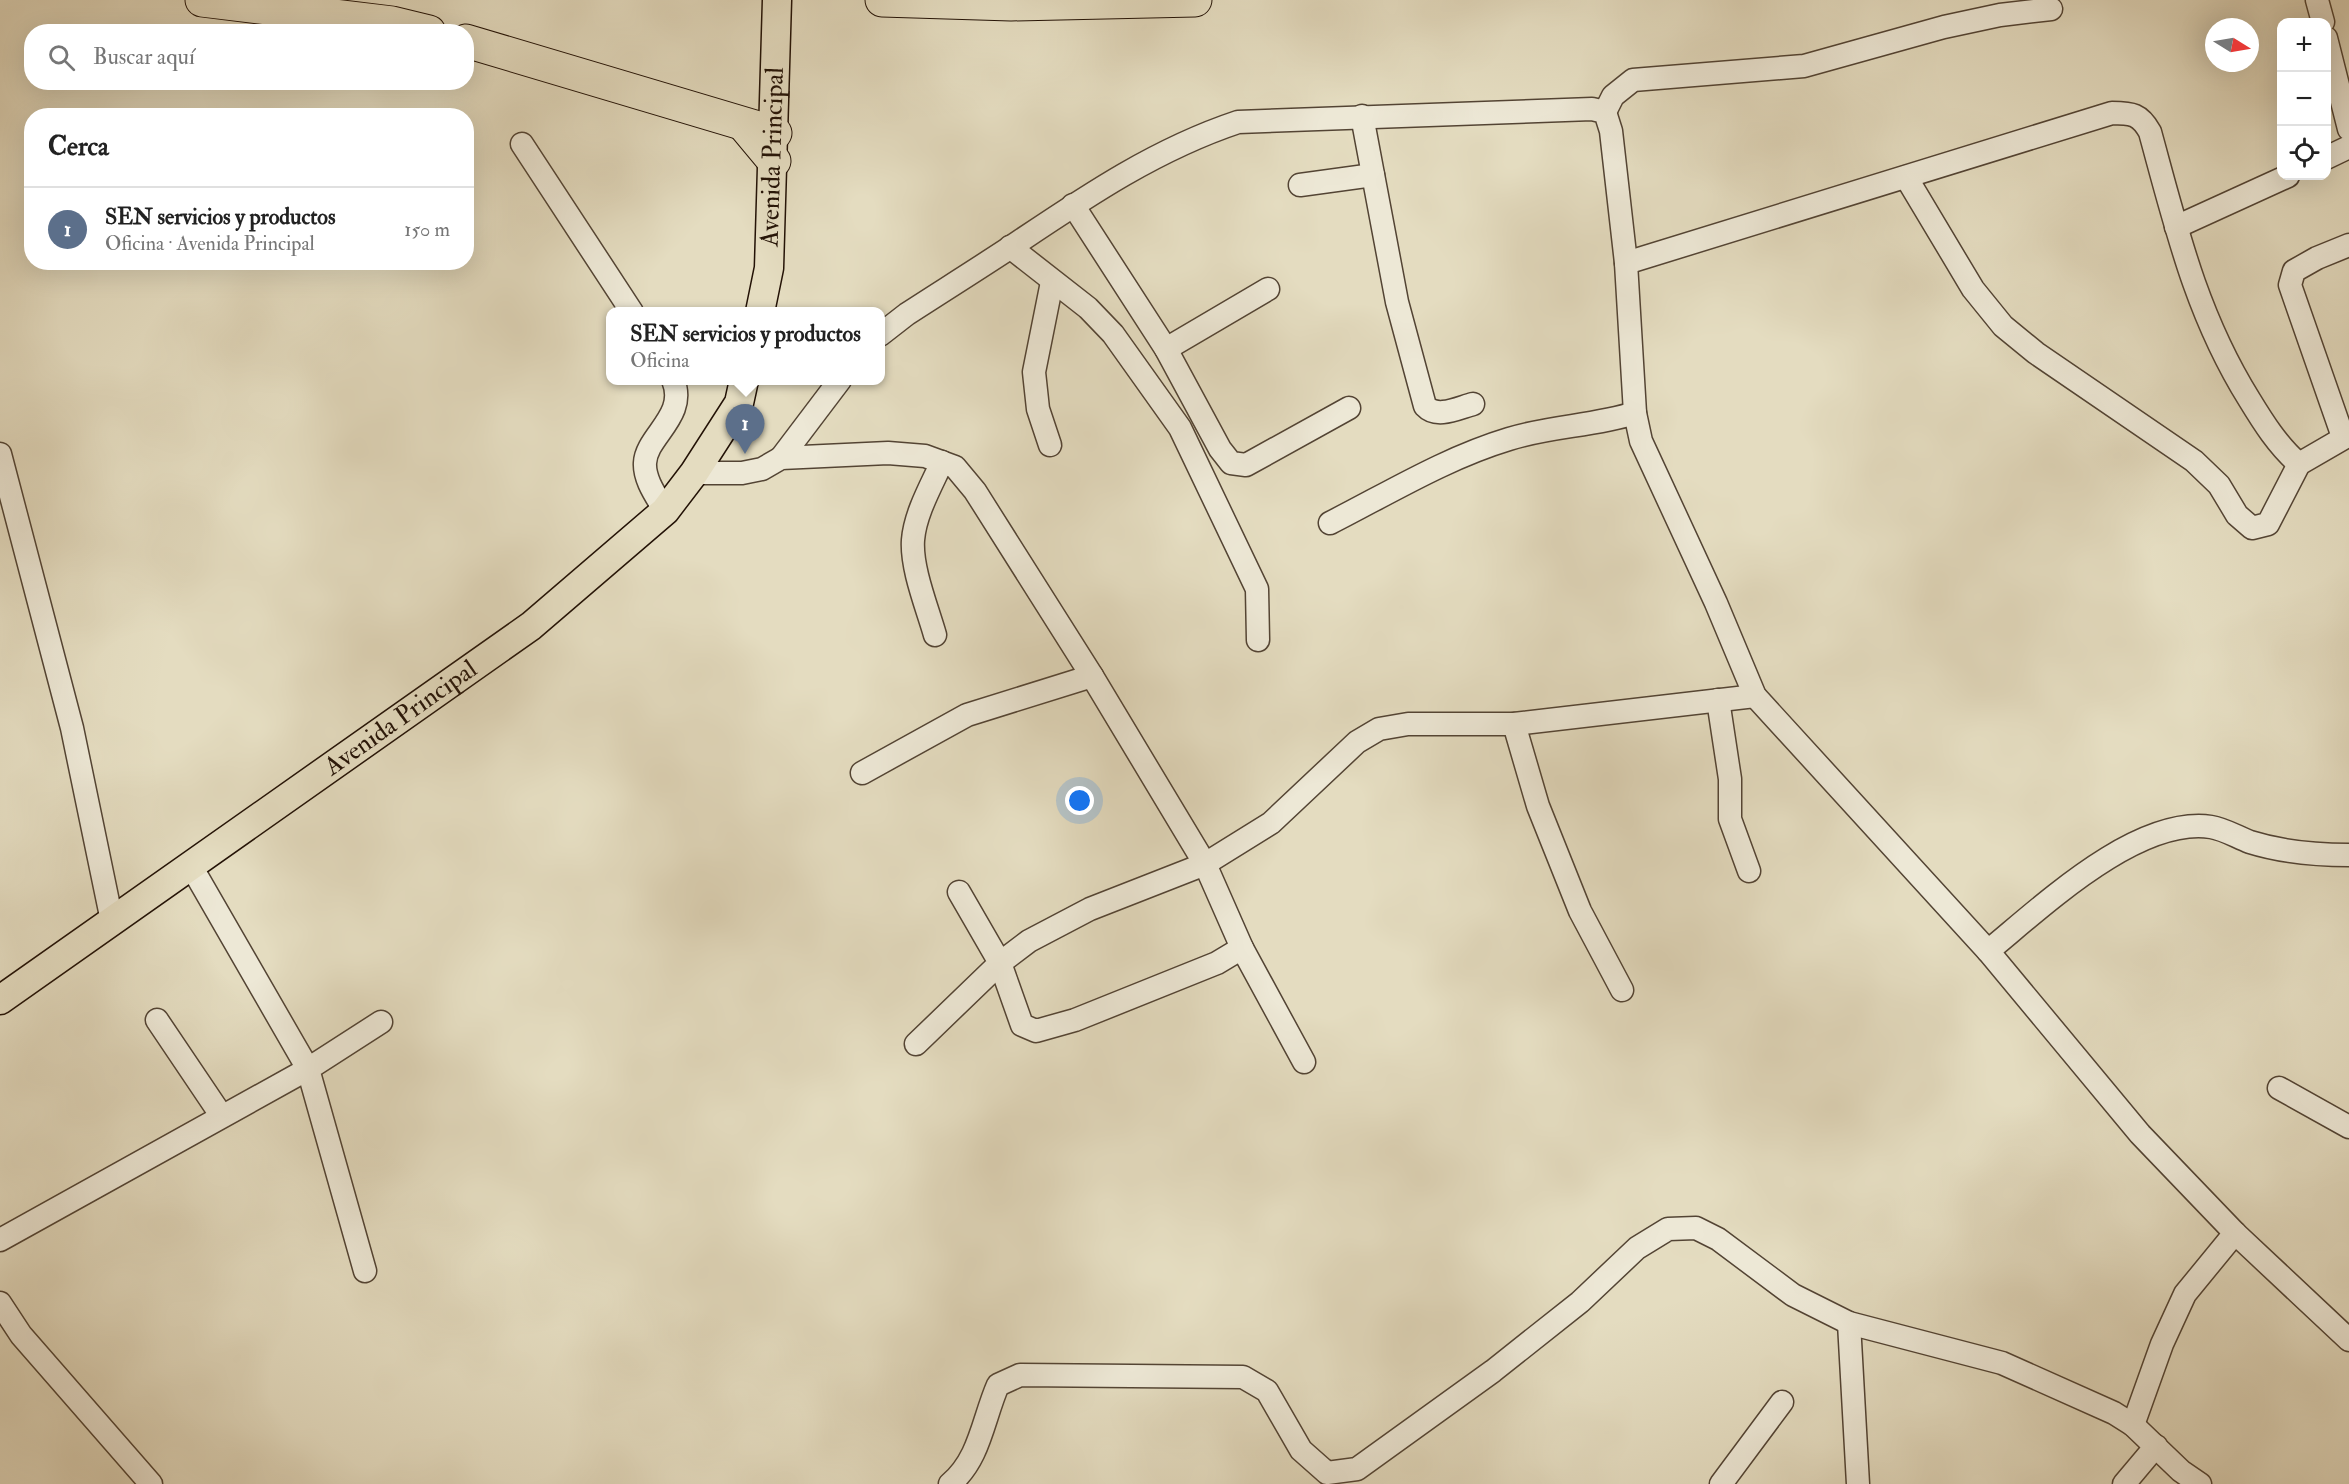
<!DOCTYPE html>
<html lang="es">
<meta charset="utf-8">
<style>
:root{--surface:#fff;--page:#f2f2f2;--text:#222;--muted:#767676;--line:#e0e0e0;--accent:#2563eb}
body{margin:0;font-family:"IM FELL Double Pica",serif;background:var(--page);color:var(--text)}
.controls{position:absolute;right:18px;top:18px;display:grid;overflow:hidden;border-radius:12px;box-shadow:0 6px 24px #0002}
.controls button{width:54px;height:54px;display:grid;place-items:center;padding:0;border:0;border-bottom:2px solid var(--line);background:var(--surface);color:var(--text);font:30px sans-serif}
.compass{position:absolute;left:2205px;top:18px;width:54px;height:54px;border-radius:50%;background:var(--surface);box-shadow:0 6px 24px #0002;rotate:101deg}
.you{position:absolute;left:1080px;top:801px;width:21px;height:21px;margin:-15px;border:4px solid #fff;border-radius:50%;background:#1a73e8;box-shadow:0 0 0 9px #1a73e833}
.badge{display:grid;place-items:center;width:39px;height:39px;border-radius:50%;background:var(--accent);color:#fff;font-size:20px;font-weight:700}
.pin{position:absolute;translate:-50% -50px;filter:drop-shadow(0 2px 3px #0008)}
.pin::after{content:'';position:absolute;top:32px;width:21px;height:18px;background:inherit;clip-path:polygon(0 0,100% 0,50% 100%)}
.popup{position:absolute;left:606px;top:307px;width:279px;height:78px;box-sizing:border-box;display:grid;place-content:center;border-radius:12px;background:var(--surface);filter:drop-shadow(0 2px 4px #0005);font-size:20px;white-space:nowrap;color:var(--muted)}
.popup b{font-size:22px;color:var(--text)}
.popup::after{content:'';position:absolute;left:50%;top:100%;margin-left:-12px;border:12px solid transparent;border-top-color:var(--surface)}
.list{margin:0;padding:0;list-style:none}
h2{display:flex;justify-content:space-between;align-items:center;height:78px;margin:0;padding:0 24px;font-size:26px}
h2 small{font-size:20px;font-weight:400;color:var(--muted)}
.list li{display:grid;grid-template-columns:39px 1fr auto;gap:18px;align-items:center;box-sizing:border-box;height:84px;padding:0 24px;border-top:2px solid var(--line)}
.list b{display:block;font-size:22px;white-space:nowrap}
.list p{margin:0;font-size:20px;white-space:nowrap;color:var(--muted)}
.list em{font-size:20px;font-style:normal;color:var(--muted)}
.icon{flex:none;width:33px;height:33px;fill:none;stroke:currentColor;stroke-width:2;stroke-linecap:round;stroke-linejoin:round}
.map{position:relative;flex:none;width:2349px;height:1484px;overflow:hidden}
.search{position:absolute;background:var(--surface);box-shadow:0 6px 24px #0002;left:24px;top:24px;width:450px;height:66px;display:flex;align-items:center;gap:15px;box-sizing:border-box;padding:0 21px;border-radius:24px;color:var(--muted);font-size:22px}
.panel{position:absolute;background:var(--surface);box-shadow:0 6px 24px #0002;left:24px;top:108px;width:450px;height:162px;border-radius:24px}
.map>svg:first-child{display:block}
</style>
<div class="map">
<svg width="2349" height="1484" viewBox="0 0 2349 1484">
<rect width="100%" height="100%" fill="#e4dcc0"/>
<filter id="stains"><feTurbulence type="fractalNoise" baseFrequency=".00333" numOctaves="4"/><feColorMatrix values="0 0 0 0 .2 0 0 0 0 .09 0 0 0 0 .02 0 0 0 .5 -.17"/></filter>
<radialGradient id="worn" r=".72"><stop offset=".6" stop-color="#630" stop-opacity="0"/><stop offset="1" stop-color="#630" stop-opacity=".3"/></radialGradient>
<g fill="none" stroke-linecap="round" stroke-linejoin="round">
<defs>
<g id="minor">
<path d="M2317,0L2323,22"/>
<path d="M2326,38L2349,129"/>
<path d="M1605,112L1613,96L1633,80L1804,66L1944,27L2000,15L2051,9"/>
<path d="M1362,116L1397,302L1425,406C1437,419 1458,408 1473,404"/>
<path d="M522,144L632,312"/>
<path d="M2326,158L2349,147"/>
<path d="M1906,177L1973,289L2003,326L2036,353L2194,461L2219,485L2237,515L2252,528L2268,524L2299,464L2349,435"/>
<path d="M1300,185L1373,175"/>
<path d="M1073,205L1166,349L1220,449L1231,463L1246,465L1349,408"/>
<path d="M2176,227L2288,176"/>
<path d="M1010,247L1088,308L1113,334L1180,428L1257,589L1258,640"/>
<path d="M1626,263L2112,113C2132,113 2140,114 2150,132C2176,227 2196,314 2249,399C2263,422 2278,446 2299,464"/>
<path d="M880,335L907,314C941,292 976,270 1011,247C1084,198 1154,150 1238,122L1592,109L1605,112L1611,131L1626,263L1635,413L1641,441L1716,603L1755,696L1988,951L2140,1134L2235,1233L2349,1340"/>
<path d="M1166,349L1268,289"/>
<path d="M2343,437L2290,285L2294,271L2317,258L2349,245"/>
<path d="M1050,445L1038,409L1034,372L1052,282"/>
<path d="M0,454L72,728L112,921"/>
<path d="M781,458L840,380"/>
<path d="M694,473H742L762,469L781,458L888,453L925,456L955,467L975,491L1092,676L1205,864L1242,948L1304,1062"/>
<path d="M665,511C657,497 644,480 645,463C646,436 688,416 673,380"/>
<path d="M1330,523C1389,493 1446,458 1509,439C1550,426 1594,426 1635,413"/>
<path d="M935,635C927,607 911,568 913,540C915,514 931,486 942,462"/>
<path d="M1718,700L1730,779V819L1749,871"/>
<path d="M1514,724L1538,806L1580,911L1622,990"/>
<path d="M862,773L967,715L1092,676"/>
<path d="M1242,948L1217,963L1075,1020L1036,1031L1022,1025L1000,963L1029,941L1090,909L1205,864L1271,823L1357,742L1379,729L1408,724H1514L1755,696"/>
<path d="M1988,951C2042,907 2137,816 2211,827C2224,829 2237,837 2250,842C2282,852 2315,855 2349,855"/>
<path d="M157,1020L221,1115"/>
<path d="M916,1044L1000,963L959,892"/>
<path d="M2279,1088L2349,1127"/>
<path d="M0,1240L308,1069L191,866"/>
<path d="M365,1271L308,1069L381,1022"/>
<path d="M0,1303L21,1335L151,1484"/>
<path d="M1849,1323L1858,1484"/>
<path d="M2133,1425L2162,1344L2185,1294L2235,1233"/>
<path d="M950,1484C980,1459 983,1419 998,1385L1020,1375L1243,1377L1267,1391L1301,1450L1327,1473L1357,1469L1493,1371L1580,1302L1637,1248L1668,1229L1696,1228L1718,1239L1793,1295L1849,1323L2002,1363L2114,1413L2133,1425L2181,1471L2200,1484"/>
<path d="M1721,1484L1782,1402"/>
<path d="M2124,1484L2156,1446"/>
</g>
<g id="major">
<path id="s1" d="M760,312L769,268L777,0"/>
<path id="s2" d="M0,1000L531,626L665,511L694,473L739,403L744,380"/>
</g>
<g id="highway">
<path d="M202,0L392,23L429,32"/>
<path d="M882,0L1011,4L1195,0"/>
<path d="M466,41L775,133"/>
<path d="M744,125L774,161"/>
</g>
</defs>
<use href="#minor" stroke="#534434" stroke-width="25"/>
<use href="#major" stroke="#231206" stroke-width="31"/>
<use href="#highway" stroke="#231206" stroke-width="35"/>
<use href="#minor" stroke="#ede8d6" stroke-width="22"/>
<use href="#major" stroke="#e4dcc0" stroke-width="28"/>
<use href="#highway" stroke="#e4dcc0" stroke-width="33"/>
</g>
<g text-anchor="middle" dominant-baseline="central" stroke-width="6" stroke-linejoin="round" paint-order="stroke">
<g font-size="26" fill="#231206" stroke="#ede8d6">
<text stroke="none"><textPath href="#s1" startOffset="156">Avenida Principal</textPath></text>
<text stroke="none"><textPath href="#s2" startOffset="490">Avenida Principal</textPath></text>
</g>
</g>
<rect width="100%" height="100%" filter="url(#stains)"/>
<rect width="100%" height="100%" fill="url(#worn)"/>
</svg>
<div class="controls">
<button>+</button>
<button>−</button>
<button><svg class="icon" aria-label="locate" viewBox="0 0 24 24"><circle cx="12" cy="12" r="6"/><path d="M12 2v4M12 18v4M2 12h4M18 12h4"/></svg></button>
</div>
<svg class="compass" viewBox="-18 -18 36 36"><path d="M0-13l5 13h-10z" fill="#e53935"/><path d="M0 13l5-13h-10z" fill="#767676"/></svg>
<div class="you"></div>
<div class="pin badge" style="left:745px;top:454px;background:#5c6f8a">1</div>
<div class="popup"><b>SEN servicios y productos</b>Oficina</div>
<div class="search"><svg class="icon" aria-label="search" viewBox="0 0 24 24"><circle cx="10" cy="10" r="6"/><path d="M15 15l6 6"/></svg>Buscar aquí</div>
<section class="panel">
<h2>Cerca<small></small></h2>
<ul class="list">
<li><span class="badge" style="background:#5c6f8a">1</span><div><b>SEN servicios y productos</b><p>Oficina · Avenida Principal</p></div><em>150 m</em></li>
</ul>
</section>
</div>
